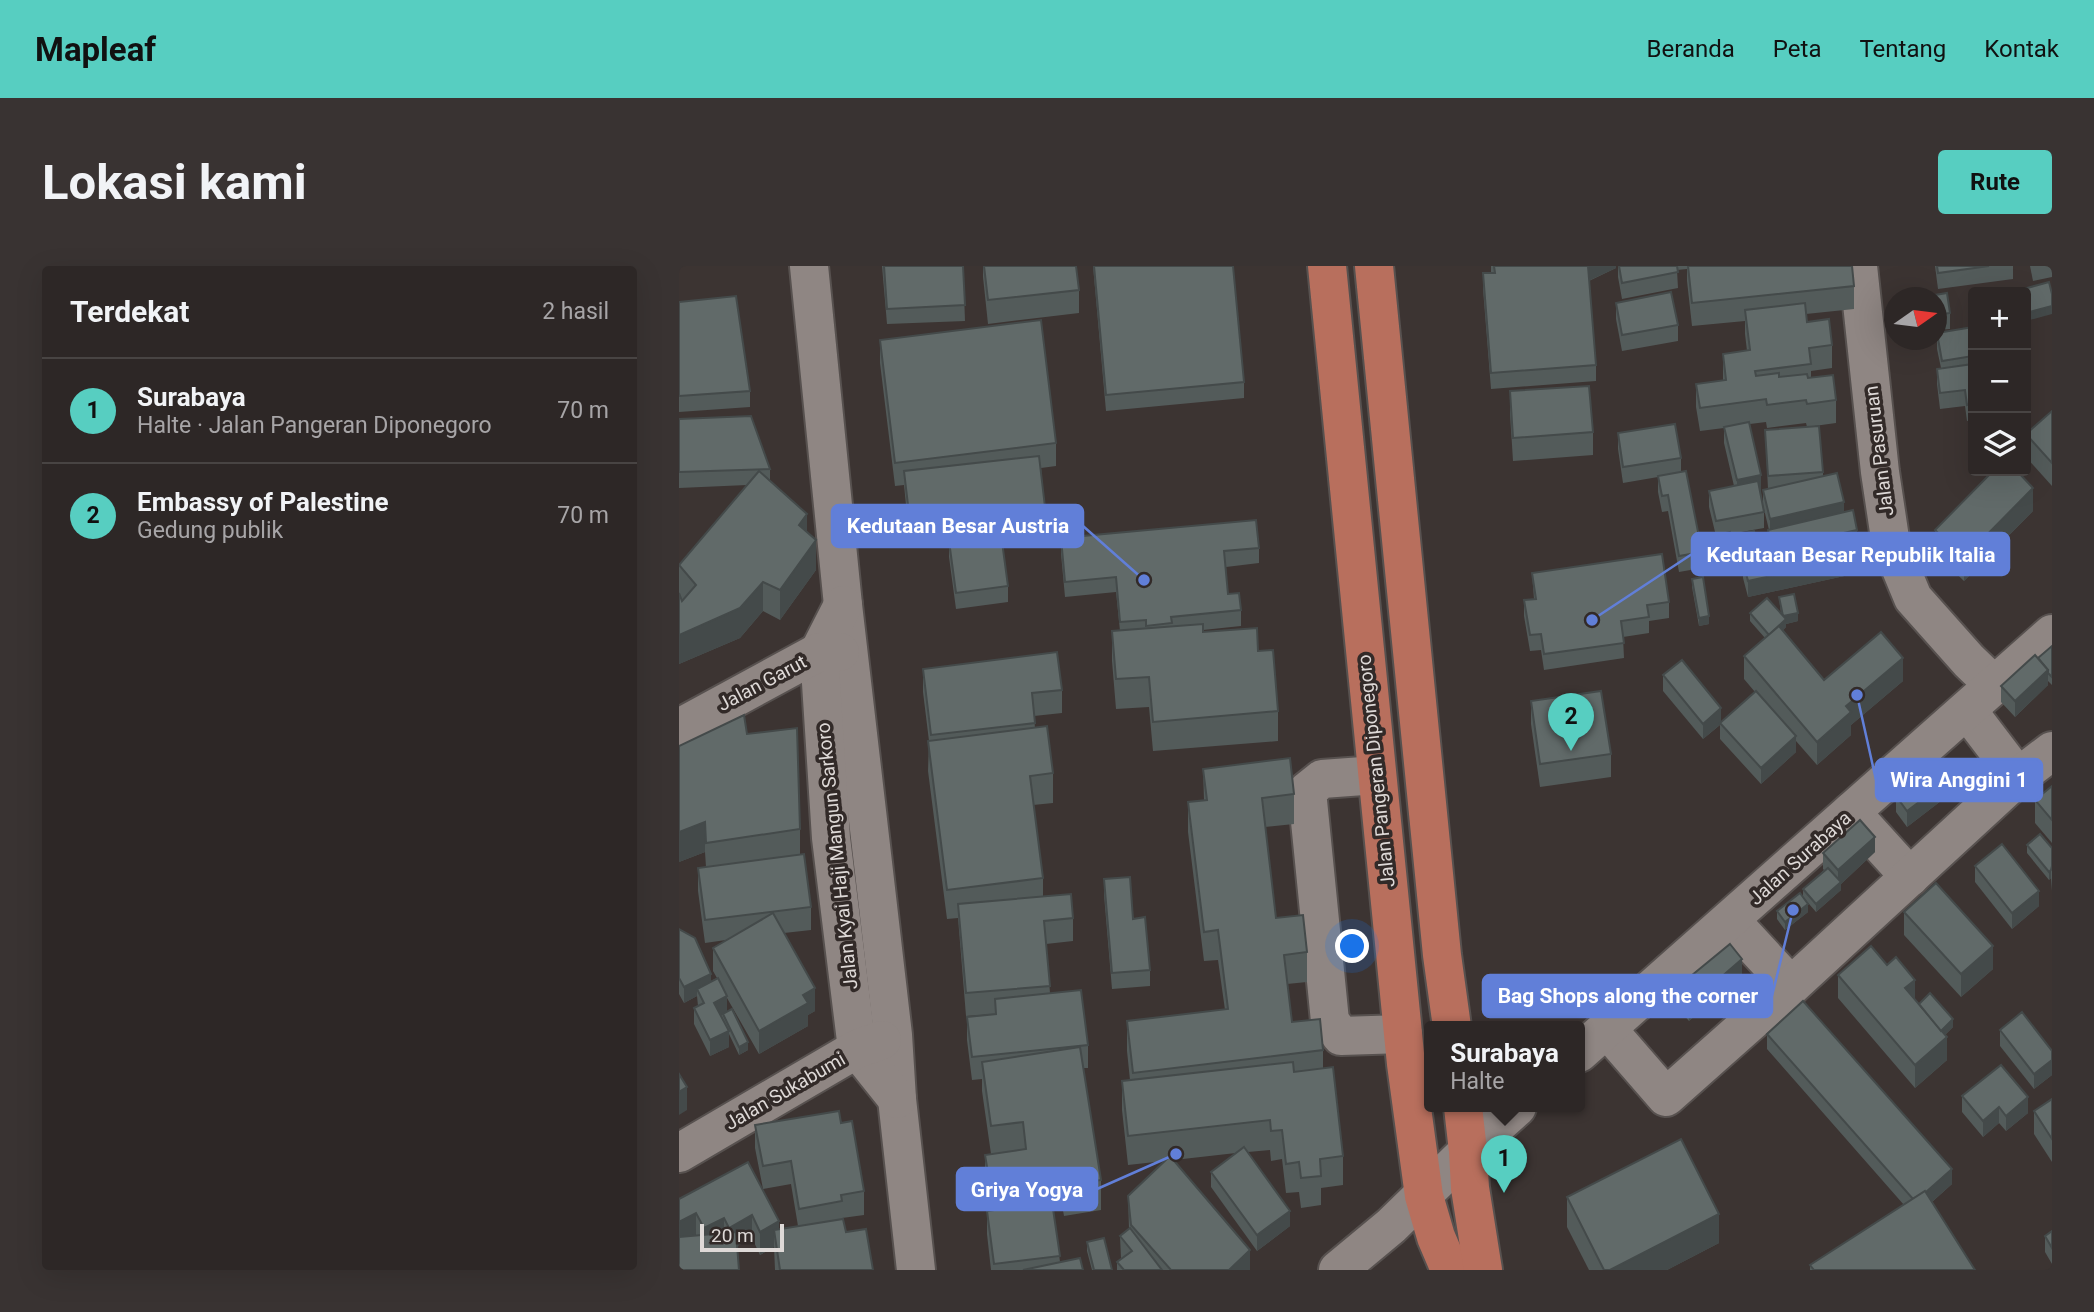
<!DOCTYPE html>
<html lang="id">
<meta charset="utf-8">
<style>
:root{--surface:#2d2726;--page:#393332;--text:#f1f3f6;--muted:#a7a5a7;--line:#484443;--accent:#57cec1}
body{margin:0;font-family:Roboto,sans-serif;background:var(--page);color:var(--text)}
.controls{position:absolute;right:21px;top:21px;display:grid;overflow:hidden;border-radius:7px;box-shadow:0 7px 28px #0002}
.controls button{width:63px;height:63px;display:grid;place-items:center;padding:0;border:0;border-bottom:2px solid var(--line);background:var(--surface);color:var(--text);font:35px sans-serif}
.compass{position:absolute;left:1205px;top:21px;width:63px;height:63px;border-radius:50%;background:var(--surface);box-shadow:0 7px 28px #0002;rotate:76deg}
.scale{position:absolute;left:21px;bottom:18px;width:84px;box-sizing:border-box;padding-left:7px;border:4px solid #ded9d7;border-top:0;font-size:19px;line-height:24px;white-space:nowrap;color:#ded9d7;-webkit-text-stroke:5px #322a28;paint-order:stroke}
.you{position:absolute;left:674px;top:681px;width:24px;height:24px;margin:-18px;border:5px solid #fff;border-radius:50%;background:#1a73e8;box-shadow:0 0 0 10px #1a73e833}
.badge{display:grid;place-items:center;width:46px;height:46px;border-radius:50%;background:var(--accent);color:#111;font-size:23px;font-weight:700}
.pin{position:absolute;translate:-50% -58px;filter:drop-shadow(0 2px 4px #0008)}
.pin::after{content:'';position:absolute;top:37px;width:24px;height:21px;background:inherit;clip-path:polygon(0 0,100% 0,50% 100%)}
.popup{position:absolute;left:745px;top:755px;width:161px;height:91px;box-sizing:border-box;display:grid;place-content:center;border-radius:7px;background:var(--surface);filter:drop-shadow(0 2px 5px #0005);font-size:23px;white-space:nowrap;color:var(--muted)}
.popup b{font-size:26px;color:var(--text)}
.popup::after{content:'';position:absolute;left:50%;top:100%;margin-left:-14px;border:14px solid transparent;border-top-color:var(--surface)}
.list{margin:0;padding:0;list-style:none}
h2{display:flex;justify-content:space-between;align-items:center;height:91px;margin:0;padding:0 28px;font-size:30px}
h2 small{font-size:23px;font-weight:400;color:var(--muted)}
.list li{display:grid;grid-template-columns:46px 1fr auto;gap:21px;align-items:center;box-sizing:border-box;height:105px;padding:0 28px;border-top:2px solid var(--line)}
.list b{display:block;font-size:26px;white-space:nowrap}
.list p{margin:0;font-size:23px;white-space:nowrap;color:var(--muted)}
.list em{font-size:23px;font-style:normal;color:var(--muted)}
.icon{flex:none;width:38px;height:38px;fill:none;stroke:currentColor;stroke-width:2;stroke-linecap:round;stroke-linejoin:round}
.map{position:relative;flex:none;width:1373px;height:1004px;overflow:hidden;border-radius:7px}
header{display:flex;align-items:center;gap:42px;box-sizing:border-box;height:98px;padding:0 35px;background:var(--accent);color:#111}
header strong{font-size:33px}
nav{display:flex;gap:38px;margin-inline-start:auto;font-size:24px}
.intro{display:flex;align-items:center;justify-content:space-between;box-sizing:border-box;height:168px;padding:0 42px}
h1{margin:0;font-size:49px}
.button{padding:18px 32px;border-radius:7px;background:var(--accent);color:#111;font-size:24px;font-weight:700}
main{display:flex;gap:42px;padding:0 42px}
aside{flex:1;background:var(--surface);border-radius:7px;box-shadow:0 7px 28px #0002}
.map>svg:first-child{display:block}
</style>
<header>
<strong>Mapleaf</strong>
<nav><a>Beranda</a><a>Peta</a><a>Tentang</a><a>Kontak</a></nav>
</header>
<div class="intro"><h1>Lokasi kami</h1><a class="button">Rute</a></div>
<main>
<aside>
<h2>Terdekat<small>2 hasil</small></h2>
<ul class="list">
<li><span class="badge">1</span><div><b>Surabaya</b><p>Halte · Jalan Pangeran Diponegoro</p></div><em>70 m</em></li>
<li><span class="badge">2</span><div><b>Embassy of Palestine</b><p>Gedung publik</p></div><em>70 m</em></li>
</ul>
</aside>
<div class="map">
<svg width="1373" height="1004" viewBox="0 0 1373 1004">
<rect width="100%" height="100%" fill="#3c3432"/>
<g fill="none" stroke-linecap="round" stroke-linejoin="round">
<defs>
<g id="minor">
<path d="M130,0L164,339L214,769L218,833L237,1004"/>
<path d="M1179,0L1201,206L1212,279L1234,332L1290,395L1315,419"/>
<path d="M164,339L140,386L152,572L178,783L218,833"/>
<path d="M1288,444L1339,511"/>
<path d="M0,462L140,386H161"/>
<path d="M698,509L643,513L628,525L651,755L662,770L724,768"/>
<path d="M1172,546L1231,611"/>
<path d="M1051,654L1112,720"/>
<path d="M928,763L987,831L1112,720L1339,511L1373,485"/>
<path d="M900,787L1373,368"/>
<path d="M0,887L178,783L203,774"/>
<path d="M659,1004L712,960L789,885L838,841"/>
</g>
<g id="major">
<path d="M648,0L727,798L745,930L757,971L771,1004"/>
<path d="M695,0L763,689L773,761"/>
<path d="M784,841L789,885L791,922L804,1004"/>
</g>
</defs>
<use href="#minor" stroke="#57514f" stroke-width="42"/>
<use href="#major" stroke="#57514f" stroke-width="42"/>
<use href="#minor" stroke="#8f8683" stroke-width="38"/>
<use href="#major" stroke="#b86f5d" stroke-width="38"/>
</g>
<g fill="#535b5a">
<path d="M203,0H284L286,55L208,58Z"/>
<path d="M304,0H397L400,24V47L309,58L304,11Z"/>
<path d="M414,0H554L565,116V132L427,145Z"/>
<path d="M812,0H937V2L910,15L917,99V115L812,123L804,23V7H812Z"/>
<path d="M939,0H1173L1175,20V43L1127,48L1128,56L1153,79V102L1132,105V112L1157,134V157L1128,161L1127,157L1088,162L1087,156L1071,158L1085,246V262L1051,268L1056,295L1032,301L1027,280V272L1037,270L1030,241V225L1055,220L1045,177V162L1021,165L1017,141V118L1044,114V88L1068,85L1066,68V55L1013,60L1008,15V3L998,4L999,22L943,33L939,11Z"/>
<path d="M1256,0H1334V13L1259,23Z"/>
<path d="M1351,0H1373V11L1354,15Z"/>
<path d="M1257,32L1271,47V63L1257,64Z"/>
<path d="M0,36L71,125V141L0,146Z"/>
<path d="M937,37L999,59V75L943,85L937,53Z"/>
<path d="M1294,61V154L1288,155L1286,140L1261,143L1258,118V103L1262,102L1258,83V67Z"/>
<path d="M201,74L377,177V200L362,202L366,241V264L322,269L329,320V336L277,343L270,291V275L291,272L231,279L225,219L216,220L201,97Z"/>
<path d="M831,125L914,166V189L834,195L831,148Z"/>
<path d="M1373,145V220L1347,191V168Z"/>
<path d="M0,153L91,203V214L128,266L137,304L101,354L84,345L61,372L0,398V299L68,219L0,222Z"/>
<path d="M1086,164L1144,206V210L1165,247L1178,280H1177L1179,307L1069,331L1064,312V296L1091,291L1089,280V264H1090L1084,239V224L1089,223Z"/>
<path d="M939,167L1002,192V206L1023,286V302L1000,306L989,245L983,246L979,226V211L944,217L939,183Z"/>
<path d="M1354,245L1285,315L1256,287V264Z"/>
<path d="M1060,268L1079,291L1065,295L1060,276Z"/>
<path d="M382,272L580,282V297L547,301L549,328L562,344V360L524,364V366L579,385L599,445V475L474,485L470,441L437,443L433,395V365H441L437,326L386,331L382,288Z"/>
<path d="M853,307L990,336V352L970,355V367L944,371L945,392L865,404L862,384L851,385L845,350V334L855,333Z"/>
<path d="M1013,313L1030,358L1020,360L1013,321Z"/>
<path d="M1100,331L1119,355L1107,358V361L1104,364L1145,414L1224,415L1172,459V469L1138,499L1117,475V486L1082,518L1041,473V459L1024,473L984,425V409L1042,456L1076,426L1065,413V390L1086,372L1071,355V347L1102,348Z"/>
<path d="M1373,380V419L1369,415V419L1336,451L1322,436V420Z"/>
<path d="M244,403L383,424V447L355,450L356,462L374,507V537L354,539L364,612V631L394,652V675L367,678L371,727L409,779V802H404L422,914V944L385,950L383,939L374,940L381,996L404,1004H312L308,968V945L310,944L306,918V889L312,888L303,825V813L293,814L288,774V751L316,748L287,750L279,652L268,653L249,505L250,475L244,426Z"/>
<path d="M852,435L932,488V511L861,521L852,458Z"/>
<path d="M68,468L121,563V588L132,641V664L105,667L136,745L129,749V760L80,788L48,732V746L69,784L60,789L50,768V781L31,790L15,758V742L19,740L18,730L5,737L0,728V663L32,715L38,712L34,705V682L47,674L26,677L19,625V602L27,601L26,586L0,596Z"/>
<path d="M524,503L615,528V558L586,561L597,652L628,686V716L608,718L613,756L644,784V802L664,890V919L642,922V939L622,942L620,926L607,927L603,893L592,895L591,884L569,886L611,960L578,985L532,921V906L557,887L495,894L571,1004H438V996L442,993L441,970L450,963L449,930L485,895L449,899L443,844V815L451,814L448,785V755L546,744L539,694L525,695L509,566V536L525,534Z"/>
<path d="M1373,520V577L1356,557V534Z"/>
<path d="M1271,528L1228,561L1217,546V530Z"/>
<path d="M1348,579L1373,582V625L1372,612L1370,614L1348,587Z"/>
<path d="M1196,586L1162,618V624L1137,646L1124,631V623L1145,604L1144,603V587Z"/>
<path d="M1296,600L1360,640L1333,663L1296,616Z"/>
<path d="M425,613L471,704V720L433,723L425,629Z"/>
<path d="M1098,645L1129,646L1106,664L1098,653Z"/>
<path d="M1225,646L1314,703L1282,731L1225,669Z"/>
<path d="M1063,709L1010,755L996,739V723Z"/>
<path d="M1159,709L1236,734L1240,738L1274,761L1266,769L1268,794L1236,822L1159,732Z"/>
<path d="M1321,764L1373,785V809L1355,823L1321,780Z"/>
<path d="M1088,768L1273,918L1253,936L1296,1004H1131V999L1225,939L1088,783Z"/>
<path d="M1283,830L1349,847L1327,865L1320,857L1304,871L1283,846Z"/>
<path d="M1373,833V896L1355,868V845Z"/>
<path d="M162,857L185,925V949L163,952V953L167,966L194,1004H96L95,981L81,989L73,972L58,980L0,1004V933L69,896L100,963L119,960L112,918L84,923L76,882V859Z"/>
<path d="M888,931L1040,977L988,1004H910L888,961Z"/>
<path d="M1373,965V998L1366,986V970Z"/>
<path d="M408,976L433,1004H413L408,985Z"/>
</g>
<g fill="#444a4a">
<path d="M909,0H937V2L909,15Z"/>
<path d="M1373,40V48L1347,55V47Z"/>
<path d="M1082,209V225L1058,230V214Z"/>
<path d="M1354,222V245L1285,315V292Z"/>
<path d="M1165,236V252L1091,269V253Z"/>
<path d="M128,248V278L120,259Z"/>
<path d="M1178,264V280L1093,299V283Z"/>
<path d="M137,274V304L101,354V324Z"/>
<path d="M1079,283V291L1065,295V287Z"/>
<path d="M1056,287V295L1032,301V293Z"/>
<path d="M1179,291V307L1069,331V315Z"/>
<path d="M84,316V345L61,372L0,398V369Z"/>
<path d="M1119,347V355L1107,358V361L1090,377L1104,350Z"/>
<path d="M1030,350V358L1020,360V352Z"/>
<path d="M1224,392V415L1172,459V469L1138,499V476L1167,440Z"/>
<path d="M1369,404V419L1336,451V435Z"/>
<path d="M1042,442V458L1024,473V458Z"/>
<path d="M1117,470V486L1082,518V502Z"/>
<path d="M1271,513V528L1228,561V545Z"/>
<path d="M26,556V586L0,596V566Z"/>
<path d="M1196,571V586L1162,618V624L1137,646V638L1159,618V604Z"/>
<path d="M1372,604V612L1370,614V606Z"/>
<path d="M1360,625V640L1333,663V647Z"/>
<path d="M1129,638V646L1106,664V656Z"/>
<path d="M1314,680V703L1282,731V708Z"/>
<path d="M1063,693V709L1010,755V739Z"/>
<path d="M32,708V723H18V730L5,737V721Z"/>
<path d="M1236,714V737L1226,722Z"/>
<path d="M136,722V745L129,749V760L80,788V765L124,729Z"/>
<path d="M48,730V746L35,753V737Z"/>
<path d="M1274,753V761L1258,776V768Z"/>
<path d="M50,765V781L31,790V774Z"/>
<path d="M1268,771V794L1236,822V799Z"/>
<path d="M69,776V784L60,789V781Z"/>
<path d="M1373,794V809L1355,823V808Z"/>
<path d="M8,821V844L0,849V826Z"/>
<path d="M1349,831V847L1327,865V850Z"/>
<path d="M1320,841V857L1304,871V855Z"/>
<path d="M1273,903V918L1236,951V936Z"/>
<path d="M611,945V960L578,985V969Z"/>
<path d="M17,947V970L0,979V956Z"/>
<path d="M1040,948V977L988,1004H931Z"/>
<path d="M73,949V972L50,985V962Z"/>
<path d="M45,952V975L25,985V962Z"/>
<path d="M100,955V978L95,964V981L81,989V966Z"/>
<path d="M571,984V1004H550Z"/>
</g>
<g fill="#616a69" stroke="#444a4a" stroke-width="2">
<path d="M205,0H284L286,39L208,43Z"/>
<path d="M305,0H397L400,24L309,34Z"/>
<path d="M415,0H554L565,116L427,129Z"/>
<path d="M815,0H909L917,99L812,107L804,7H816Z"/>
<path d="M940,0H998L999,6L943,17Z"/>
<path d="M1009,0H1173L1175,20L1013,37Z"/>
<path d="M1258,0H1310L1259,7Z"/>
<path d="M1370,16L1373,28V40L1347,47V26H1337V25Z"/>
<path d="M992,26L999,59L943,69L937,37Z"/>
<path d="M1268,27L1271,47L1257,49V32H1238Z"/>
<path d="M57,30L71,125L0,130V36Z"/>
<path d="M1126,37L1128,56L1150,53L1153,79L1130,82L1132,98L1076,105L1077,110L1100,107V111L1128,108L1129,112L1154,109L1157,134L1128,138L1127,134L1088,139L1087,133L1021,142L1017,118L1047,114L1044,88L1071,84L1066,44Z"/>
<path d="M362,54L377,177L216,197L201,74Z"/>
<path d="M1294,61V90L1263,95L1258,67Z"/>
<path d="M1294,98V138L1288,139L1286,124L1261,127L1258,103Z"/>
<path d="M910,120L914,166L834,172L831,125Z"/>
<path d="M1373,145V197L1347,168Z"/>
<path d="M72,150L91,203L0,206V153Z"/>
<path d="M1070,156L1082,209L1058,214L1045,161Z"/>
<path d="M996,158L1002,192L944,201L939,167Z"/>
<path d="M1140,160L1144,206L1089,210L1086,164Z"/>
<path d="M360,190L366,241L231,256L225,205Z"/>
<path d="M80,205L128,248L120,259L137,274L101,324L84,316L61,342L0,369V327L3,335L17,319L0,299Z"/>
<path d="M1007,205L1023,286L1000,290L989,229L983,230L979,210Z"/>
<path d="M1314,205H1338L1354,222L1285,292L1256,264Z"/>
<path d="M1158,207L1165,236L1091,253L1084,224Z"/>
<path d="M1079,215L1085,246L1037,255L1030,225Z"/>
<path d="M1174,244L1178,264L1093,283L1089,264Z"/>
<path d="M577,254L580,282L545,285L549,328L560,327L562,344L492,351L493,357L467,360V354L441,356L437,311L386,316L382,272Z"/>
<path d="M1075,265L1079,283L1065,287L1060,268Z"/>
<path d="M1051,266L1056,287L1032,293L1027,272Z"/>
<path d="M322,268L329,320L277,327L270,275Z"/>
<path d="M1175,273L1179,291L1069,315L1064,296Z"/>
<path d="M983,288L990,336L968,339L970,351L942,355L945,377L865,388L862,368L851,369L845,334L857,333L853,307Z"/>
<path d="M1024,311L1030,350L1020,352L1013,313Z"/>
<path d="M1115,328L1119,347L1104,350L1100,331Z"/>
<path d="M1088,332L1107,353L1090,369L1071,347Z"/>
<path d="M524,358V366L578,362L579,385L594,384L599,445L474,456L470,411L437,413L433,365Z"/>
<path d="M1100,360L1145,414L1202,366L1224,392L1167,440L1172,446L1138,476L1065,390Z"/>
<path d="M1373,380V411L1369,407V404L1359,392Z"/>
<path d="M378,386L383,424L353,427L356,457L252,469L244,403Z"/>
<path d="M1356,389L1369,404L1336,435L1322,420Z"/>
<path d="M1003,394L1042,442L1024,458L984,409Z"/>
<path d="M922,425L932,488L861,498L852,435Z"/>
<path d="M1077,425L1117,470L1082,502L1041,457Z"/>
<path d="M65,449L68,468L118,462L121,563L27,577L26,556L0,566V480Z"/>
<path d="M368,460L374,507L351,510L364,612L268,624L249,475Z"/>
<path d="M611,492L615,528L583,532L597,652L624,649L628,686L605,689L613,756L641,753L644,784L454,807L448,755L549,743L539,664L525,666L509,536L528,534L524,503Z"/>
<path d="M1259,498L1271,513L1228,545L1217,530Z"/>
<path d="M1373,520V554L1356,534Z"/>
<path d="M1181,554L1196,571L1159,604L1144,587Z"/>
<path d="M1361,568L1373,582V600L1372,604L1370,606L1348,579Z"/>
<path d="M1323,578L1360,625L1333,647L1296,600Z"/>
<path d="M125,588L132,641L26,654L19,602Z"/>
<path d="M1149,602L1162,616L1137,638L1124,623Z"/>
<path d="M451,611L454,653L466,651L471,704L433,707L425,613Z"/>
<path d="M1257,617L1314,680L1282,708L1225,646Z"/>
<path d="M1121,627L1129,638L1106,656L1098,645Z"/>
<path d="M392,628L394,652L365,655L371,720L287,727L279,638Z"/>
<path d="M94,647L136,722L124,729L129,737L80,765L34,682Z"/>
<path d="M0,663L16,672L32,708L5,721L0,712Z"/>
<path d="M1051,678L1063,693L1010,739L996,723Z"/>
<path d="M1192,680L1208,699L1217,691L1236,714L1226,722L1268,771L1236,799L1159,709Z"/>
<path d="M39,712L48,730L35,737L50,765L31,774L15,742L25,737L18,723Z"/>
<path d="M402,724L409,779L293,791L288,751L317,748L316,733Z"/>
<path d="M1251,727L1274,753L1262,765L1240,738Z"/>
<path d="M1124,735L1273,903L1247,926L1234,933L1088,768Z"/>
<path d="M53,743L69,776L60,781L44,748Z"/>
<path d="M1343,746L1373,785V794L1355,808L1321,764Z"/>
<path d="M401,781L422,914L385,920L383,909L311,919L306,889L347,883L344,856L312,860L303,796Z"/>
<path d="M614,796L615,806L654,801L664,890L641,893L642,910L622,912L620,896L607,898L603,864L592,865L591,854L449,870L443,815Z"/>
<path d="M1322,799L1349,831L1327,850L1320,841L1304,855L1283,830Z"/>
<path d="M0,808L8,821L0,826Z"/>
<path d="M1373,833V873L1355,845Z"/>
<path d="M160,845L162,857L173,855L185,925L162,929L163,935L120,943L112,895L84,900L76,859Z"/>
<path d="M1002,873L1040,948L931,1004H925L888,931Z"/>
<path d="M565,881L611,945L578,969L532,906Z"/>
<path d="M491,890L571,984L550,1004H492L452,959L449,930Z"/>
<path d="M69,896L100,955L81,966L73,949L50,962L45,952L25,962L17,947L0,956V933Z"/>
<path d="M1246,925L1296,1004H1135L1131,999Z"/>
<path d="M373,936L381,990L315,998L308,945Z"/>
<path d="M164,953L167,966L187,963L194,1004H101L95,964Z"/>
<path d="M451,962L483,1004H445L438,996L453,985L441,970Z"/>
<path d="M1373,965V982L1366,970Z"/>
<path d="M57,966L60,1004H0V971Z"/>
<path d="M425,972L433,1004H415L408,976Z"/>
<path d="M401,992L404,1004H344Z"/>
</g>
<g text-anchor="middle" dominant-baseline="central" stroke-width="7" stroke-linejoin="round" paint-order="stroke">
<g font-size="19" fill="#ded9d7" stroke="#322a28">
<text transform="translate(1200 185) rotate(-97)">Jalan Pasuruan</text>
<text transform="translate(83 417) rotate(-28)">Jalan Garut</text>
<text transform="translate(697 505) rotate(-96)">Jalan Pangeran Diponegoro</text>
<text transform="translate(158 590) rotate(-96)">Jalan Kyai Haji Mangun Sarkoro</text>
<text transform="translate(1121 592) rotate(-42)">Jalan Surabaya</text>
<text transform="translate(106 825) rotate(-30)">Jalan Sukabumi</text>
</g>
</g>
<path fill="none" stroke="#617fd8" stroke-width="2.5" d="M465 314L404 260M913 354L1013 288M1178 429L1197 514M1114 644L1093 730M497 888L418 923"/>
<g fill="#617fd8" stroke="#322a28" stroke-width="2.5">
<circle cx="465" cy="314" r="7"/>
<circle cx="913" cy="354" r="7"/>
<circle cx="1178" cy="429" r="7"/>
<circle cx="1114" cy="644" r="7"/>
<circle cx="497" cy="888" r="7"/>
</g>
<g fill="#617fd8" stroke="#617fd8" stroke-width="2.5">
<rect x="153" y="239" width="251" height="42" rx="7"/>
<rect x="1013" y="267" width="317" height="42" rx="7"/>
<rect x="1197" y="493" width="166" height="42" rx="7"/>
<rect x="804" y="709" width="289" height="42" rx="7"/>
<rect x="278" y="902" width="140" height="42" rx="7"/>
</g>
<g font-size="21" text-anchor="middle" font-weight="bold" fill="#fff">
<text x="279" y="267">Kedutaan Besar Austria</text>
<text x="1172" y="296">Kedutaan Besar Republik Italia</text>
<text x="1280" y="521">Wira Anggini 1</text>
<text x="949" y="737">Bag Shops along the corner</text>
<text x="348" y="931">Griya Yogya</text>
</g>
</svg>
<div class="controls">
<button>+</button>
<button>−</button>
<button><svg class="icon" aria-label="layers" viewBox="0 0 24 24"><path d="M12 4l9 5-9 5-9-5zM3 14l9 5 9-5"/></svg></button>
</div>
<svg class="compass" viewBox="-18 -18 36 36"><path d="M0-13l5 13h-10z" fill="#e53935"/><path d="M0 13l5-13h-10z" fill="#a7a5a7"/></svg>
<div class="scale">20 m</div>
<div class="you"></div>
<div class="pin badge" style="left:825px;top:927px">1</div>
<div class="popup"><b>Surabaya</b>Halte</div>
<div class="pin badge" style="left:892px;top:485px">2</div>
</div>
</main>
